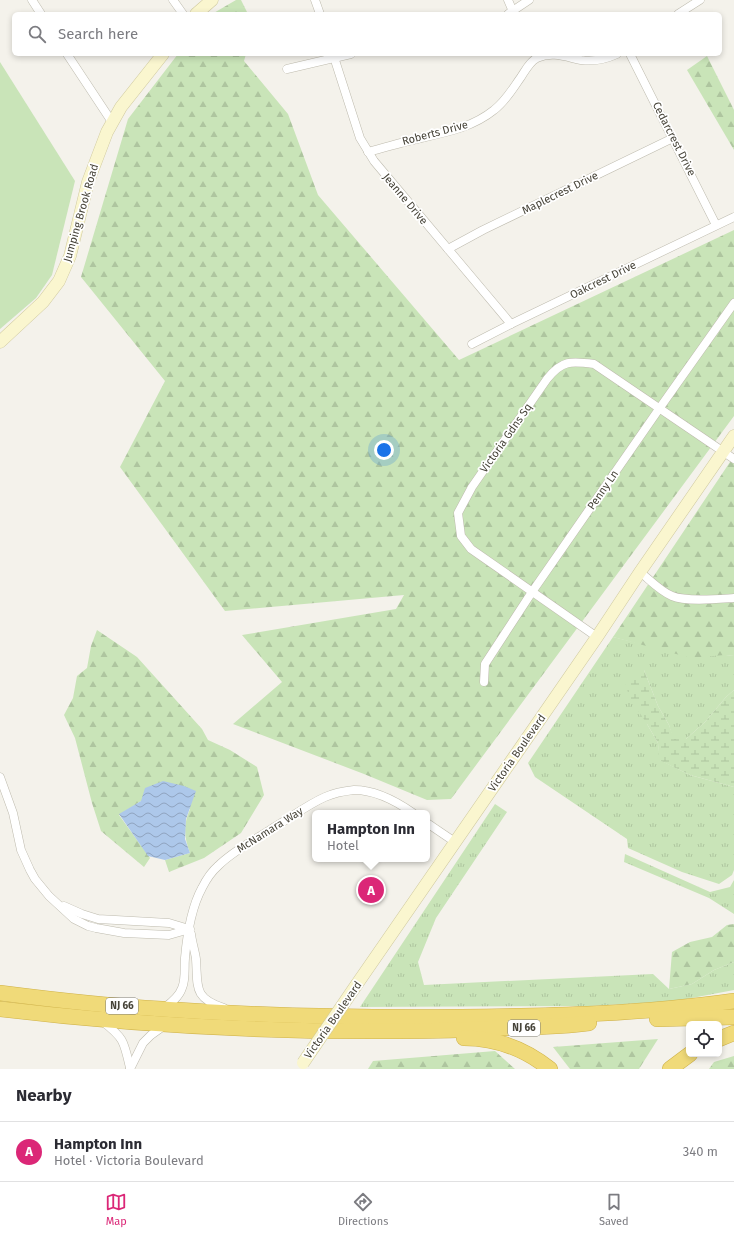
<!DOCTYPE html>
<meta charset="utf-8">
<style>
:root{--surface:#fff;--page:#f7f7f7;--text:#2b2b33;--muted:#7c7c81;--line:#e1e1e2;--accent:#db2777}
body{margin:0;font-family:"Fira Sans",sans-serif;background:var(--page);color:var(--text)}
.controls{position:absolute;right:12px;bottom:12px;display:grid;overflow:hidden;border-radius:6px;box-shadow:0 2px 6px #0003}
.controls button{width:36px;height:36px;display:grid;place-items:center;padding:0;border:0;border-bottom:1px solid var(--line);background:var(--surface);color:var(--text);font:20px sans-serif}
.you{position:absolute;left:384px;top:450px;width:14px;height:14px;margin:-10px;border:3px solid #fff;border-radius:50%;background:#1a73e8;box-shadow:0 0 0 6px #1a73e833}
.badge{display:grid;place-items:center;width:26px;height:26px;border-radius:50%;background:var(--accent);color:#fff;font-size:13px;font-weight:700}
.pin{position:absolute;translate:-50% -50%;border:2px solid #fff;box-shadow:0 1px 4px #0006}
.popup{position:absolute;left:312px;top:810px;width:118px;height:52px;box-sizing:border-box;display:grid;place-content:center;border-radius:6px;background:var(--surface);filter:drop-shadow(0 1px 3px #0005);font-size:13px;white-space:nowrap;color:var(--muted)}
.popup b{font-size:15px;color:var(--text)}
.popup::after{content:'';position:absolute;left:50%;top:100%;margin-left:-8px;border:8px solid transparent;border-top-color:var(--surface)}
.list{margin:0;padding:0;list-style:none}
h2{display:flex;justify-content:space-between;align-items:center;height:52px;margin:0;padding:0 16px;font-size:17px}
h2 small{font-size:13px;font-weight:400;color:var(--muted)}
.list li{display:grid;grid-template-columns:26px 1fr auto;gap:12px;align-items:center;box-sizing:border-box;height:60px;padding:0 16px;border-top:1px solid var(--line)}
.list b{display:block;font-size:15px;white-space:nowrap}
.list p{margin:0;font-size:13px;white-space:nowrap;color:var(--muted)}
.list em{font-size:13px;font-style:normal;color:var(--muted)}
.icon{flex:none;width:22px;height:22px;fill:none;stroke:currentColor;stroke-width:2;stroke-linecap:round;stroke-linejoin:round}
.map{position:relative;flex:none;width:734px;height:1069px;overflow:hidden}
.search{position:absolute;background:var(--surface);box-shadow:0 2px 6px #0003;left:12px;right:12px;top:12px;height:44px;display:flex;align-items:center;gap:10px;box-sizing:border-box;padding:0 14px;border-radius:6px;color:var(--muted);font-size:15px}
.sheet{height:112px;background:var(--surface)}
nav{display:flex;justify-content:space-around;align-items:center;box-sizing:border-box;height:56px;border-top:1px solid var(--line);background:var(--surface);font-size:11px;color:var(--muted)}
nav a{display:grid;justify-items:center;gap:2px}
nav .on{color:var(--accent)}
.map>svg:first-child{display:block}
</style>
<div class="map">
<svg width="734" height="1069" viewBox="0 0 734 1069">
<defs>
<pattern id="grass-tufts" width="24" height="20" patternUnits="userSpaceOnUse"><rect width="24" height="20" fill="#c9e4b8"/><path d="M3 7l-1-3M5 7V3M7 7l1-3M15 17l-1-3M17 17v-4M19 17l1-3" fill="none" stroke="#aec59f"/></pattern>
<pattern id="forest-firs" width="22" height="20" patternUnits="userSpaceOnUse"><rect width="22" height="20" fill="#c9e4b8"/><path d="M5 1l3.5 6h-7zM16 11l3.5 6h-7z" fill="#aec59f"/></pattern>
<pattern id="wetland-marsh" width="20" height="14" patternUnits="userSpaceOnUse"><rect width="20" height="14" fill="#c9e4b8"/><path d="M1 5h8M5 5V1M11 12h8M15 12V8" fill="none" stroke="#aec59f"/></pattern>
<pattern id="water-waves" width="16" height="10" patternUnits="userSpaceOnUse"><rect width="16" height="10" fill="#adc8ea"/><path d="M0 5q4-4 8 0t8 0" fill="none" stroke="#8fa4bf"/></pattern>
</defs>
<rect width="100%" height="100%" fill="#f4f2eb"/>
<g fill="url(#grass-tufts)">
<path d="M613,637L646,645L734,656V690L726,697L705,722L686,739H673L669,725L658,706L644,670L647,724L658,743L660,760L690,775L734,787V870L732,875L719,884L682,872L628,848L627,839L535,777L528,763Z"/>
<path d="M495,804L507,812L436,918L418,962L424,985L653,974L669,989L692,984L714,970L734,962V990L676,1001L590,1006L360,1007Z"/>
<path d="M625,854L710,892L730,887L734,880V914L709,898L624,862Z"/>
</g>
<g fill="url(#forest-firs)">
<path d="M236,0H241L248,14H212Z"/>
<path d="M178,54H246L244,61L288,114L318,195L459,360L734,230V416L451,799L427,800L364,774L233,724L282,682L242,635L396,609L404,595L225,611L120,467L165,381L81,277L128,119Z"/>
<path d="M707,56L734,110V150L687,70Z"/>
<path d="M734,456V656L724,655L691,658L613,637Z"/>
<path d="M97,630L137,657L202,729L208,740L230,750L257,767L264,795L241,833L204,858L169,872L165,860L190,853C184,837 183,825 190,809L141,801L119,815L150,858L144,867L101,831L92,803L75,738L64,715L73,698L77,676L87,668L91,646Z"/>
<path d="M734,924V962L714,970L692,984L669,989L672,952L690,942L712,937L727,925Z"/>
<path d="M658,1039L639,1069H570L553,1047Z"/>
<path d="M495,1051L515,1069H368L373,1061Z"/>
<path d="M734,1056V1069H709L714,1062Z"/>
</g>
<path fill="url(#wetland-marsh)" d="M644,670L658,706L669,725L674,739H686L705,722L726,697L734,690V787L690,775L659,760L658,743L647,724L630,698L625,684L633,672Z"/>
<path fill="#c9e4b8" d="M0,62L75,181L52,275L36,298L0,329Z"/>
<path fill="url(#water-waves)" d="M163,781L184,786L196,791L186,819L185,839L190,853L165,860L148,856L119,814L141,801L145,788Z"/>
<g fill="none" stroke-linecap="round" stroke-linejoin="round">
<defs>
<g id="street">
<path d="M32,0L41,14"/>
<path d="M173,0L183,14"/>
<path d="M315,0L320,14"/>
<path d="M508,0L514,14"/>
<path d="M508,14L529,0"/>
<path d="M678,14L700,0"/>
<path d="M67,54L112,122"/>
<path d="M333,54L360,138L374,161L511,324"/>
<path d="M630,54L716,225"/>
<path d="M287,69L351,54"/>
<path d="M368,152C386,147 403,142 421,138C448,132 473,127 494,110C506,101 513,88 521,77C525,71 530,61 537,58C552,51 566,57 581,60C594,62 606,59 617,54"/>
<path d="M448,249L483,230L673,138"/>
<path d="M472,344L511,324L734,217"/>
<path d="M640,572C650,580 660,591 672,596C686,602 718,599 734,598"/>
<path d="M597,637L471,549L461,536L458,513L472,487L547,379C562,360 571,361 594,364L734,459"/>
<path d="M484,682L485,664L532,592L659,409L734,303"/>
<path d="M0,777L13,813L21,850L30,870L35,879L49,896L74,919L88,926L96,928L124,933L169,935L190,929"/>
<path d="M427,823L455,842"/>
<path d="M64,906L82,914L98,919L169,923L189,929"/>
<path d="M191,934C192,943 195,951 196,959C198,987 193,998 224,1008"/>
<path d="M164,1008C171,1003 179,997 182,988C186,979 184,968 185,958C187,935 191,908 202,888C206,880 211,872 218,866C234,850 255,840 273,828C290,818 307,805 325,797C334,793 345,791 354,790C376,790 396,801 413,813"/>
<path d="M102,1021C124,1038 124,1041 130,1068"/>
<path d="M130,1069L143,1043L151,1035L165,1025"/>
</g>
<g id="secondary">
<path d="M196,14L212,0"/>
<path d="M0,342L43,302L59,281L70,256L88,182L107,132L121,107L163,54"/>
<path d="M357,984L597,637L640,572L734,436"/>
</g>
<g id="highway">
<path d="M0,993C54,1000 108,1006 162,1009C261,1016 361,1018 461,1017C552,1016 643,1014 734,1001"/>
<path d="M0,1009C132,1025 266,1032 399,1031C433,1031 467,1030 502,1028C531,1027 560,1027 589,1023"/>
<path d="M657,1019L734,1017"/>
<path d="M464,1038C496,1038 525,1049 550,1069"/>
<path d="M719,1039L734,1033"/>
<path d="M670,1069L690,1054"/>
</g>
</defs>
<use href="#street" stroke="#bebbae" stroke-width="9"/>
<use href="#secondary" stroke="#cfc99e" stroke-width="13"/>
<use href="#highway" stroke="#cfb249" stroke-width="16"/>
<use href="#street" stroke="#fff" stroke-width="8"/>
<use href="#secondary" stroke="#faf6cf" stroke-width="12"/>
<use href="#highway" stroke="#f0da79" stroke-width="15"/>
<defs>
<path id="secondary-bridge" d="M303,1063L357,984"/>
</defs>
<use href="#secondary-bridge" stroke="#cfc99e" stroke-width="13" stroke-linecap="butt"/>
<use href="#secondary-bridge" stroke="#faf6cf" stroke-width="12"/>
</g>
<g text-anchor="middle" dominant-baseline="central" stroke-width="3.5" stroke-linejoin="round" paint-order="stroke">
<g fill="#fff" stroke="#7e7c74" stroke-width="1">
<rect x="106" y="998" width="32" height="16" rx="3"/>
<rect x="508" y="1020" width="32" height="16" rx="3"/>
</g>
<g font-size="10" font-weight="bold" fill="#474439">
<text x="122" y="1006">NJ 66</text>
<text x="524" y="1028">NJ 66</text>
</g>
<g font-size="11" fill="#474439" stroke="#fff">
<text transform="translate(435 133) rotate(-15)">Roberts Drive</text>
<text transform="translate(674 139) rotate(63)">Cedarcrest Drive</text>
<text transform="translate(560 193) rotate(-26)">Maplecrest Drive</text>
<text transform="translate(405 199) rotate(50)">Jeanne Drive</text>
<text transform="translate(81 213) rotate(-74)">Jumping Brook Road</text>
<text transform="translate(603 280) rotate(-26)">Oakcrest Drive</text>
<text transform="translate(506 438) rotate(-55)">Victoria Gdns Sq</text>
<text transform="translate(603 490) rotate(-55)">Penny Ln</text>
<text transform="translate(517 753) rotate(-55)">Victoria Boulevard</text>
<text transform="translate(270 830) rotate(-32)">McNamara Way</text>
<text transform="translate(333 1020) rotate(-55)">Victoria Boulevard</text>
</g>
</g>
</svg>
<div class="controls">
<button><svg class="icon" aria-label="locate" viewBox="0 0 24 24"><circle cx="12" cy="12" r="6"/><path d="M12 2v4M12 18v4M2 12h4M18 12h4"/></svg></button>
</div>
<div class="you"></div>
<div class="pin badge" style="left:371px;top:890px">A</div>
<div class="popup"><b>Hampton Inn</b>Hotel</div>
<div class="search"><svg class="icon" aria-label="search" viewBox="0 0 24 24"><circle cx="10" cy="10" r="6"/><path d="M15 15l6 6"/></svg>Search here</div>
</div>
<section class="sheet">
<h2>Nearby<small></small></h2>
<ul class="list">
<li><span class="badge">A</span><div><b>Hampton Inn</b><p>Hotel · Victoria Boulevard</p></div><em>340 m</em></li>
</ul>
</section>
<nav>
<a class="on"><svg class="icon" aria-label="map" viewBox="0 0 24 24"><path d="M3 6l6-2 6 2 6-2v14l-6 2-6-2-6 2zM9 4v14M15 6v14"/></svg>Map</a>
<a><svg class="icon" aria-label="directions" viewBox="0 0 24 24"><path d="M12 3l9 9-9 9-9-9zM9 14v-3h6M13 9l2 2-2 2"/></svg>Directions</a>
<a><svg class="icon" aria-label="saved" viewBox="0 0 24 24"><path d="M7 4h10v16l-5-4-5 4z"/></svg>Saved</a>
</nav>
